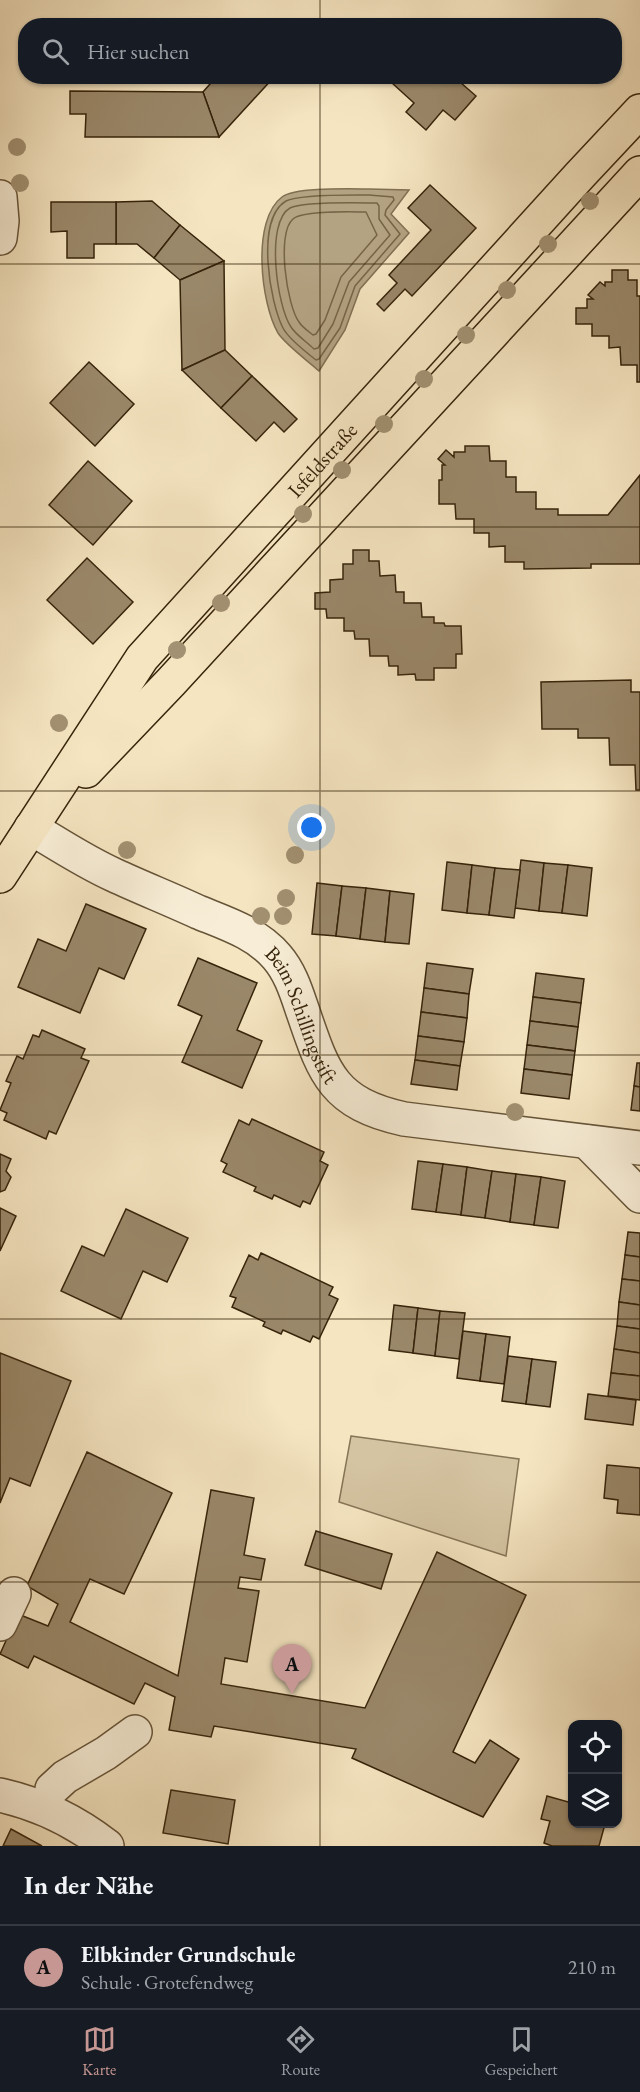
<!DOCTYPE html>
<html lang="de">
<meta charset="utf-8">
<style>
:root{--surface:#171b24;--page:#242831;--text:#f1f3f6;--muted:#9ea1a6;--line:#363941;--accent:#c59692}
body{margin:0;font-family:"EB Garamond",serif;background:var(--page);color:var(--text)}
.controls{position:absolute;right:18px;bottom:18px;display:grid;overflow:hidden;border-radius:12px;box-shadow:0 2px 4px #0004}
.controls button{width:54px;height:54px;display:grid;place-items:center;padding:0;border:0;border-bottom:2px solid var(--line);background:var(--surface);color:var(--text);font:30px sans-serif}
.you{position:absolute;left:312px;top:828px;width:21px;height:21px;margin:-15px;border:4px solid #fff;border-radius:50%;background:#1a73e8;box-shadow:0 0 0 9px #1a73e833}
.badge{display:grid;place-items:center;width:39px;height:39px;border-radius:50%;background:var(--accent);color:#111;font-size:20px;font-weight:700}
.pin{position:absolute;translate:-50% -50px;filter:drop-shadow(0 2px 3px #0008)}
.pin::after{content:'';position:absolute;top:32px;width:21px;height:18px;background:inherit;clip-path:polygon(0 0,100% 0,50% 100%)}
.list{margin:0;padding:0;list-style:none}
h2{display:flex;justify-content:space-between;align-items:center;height:78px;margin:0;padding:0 24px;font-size:26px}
h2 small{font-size:20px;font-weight:400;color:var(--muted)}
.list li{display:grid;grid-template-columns:39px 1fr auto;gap:18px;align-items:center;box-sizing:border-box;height:84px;padding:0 24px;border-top:2px solid var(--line)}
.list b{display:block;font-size:22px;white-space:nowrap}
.list p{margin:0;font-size:20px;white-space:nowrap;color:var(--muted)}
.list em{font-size:20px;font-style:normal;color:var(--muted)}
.icon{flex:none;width:33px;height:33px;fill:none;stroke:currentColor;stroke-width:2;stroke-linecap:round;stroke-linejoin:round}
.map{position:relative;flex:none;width:640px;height:1846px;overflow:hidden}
.search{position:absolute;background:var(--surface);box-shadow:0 2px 4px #0004;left:18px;right:18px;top:18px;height:66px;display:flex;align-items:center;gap:15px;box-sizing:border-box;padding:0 21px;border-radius:24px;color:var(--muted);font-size:22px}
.sheet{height:162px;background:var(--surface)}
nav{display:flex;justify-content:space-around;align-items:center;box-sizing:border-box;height:84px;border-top:2px solid var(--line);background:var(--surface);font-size:16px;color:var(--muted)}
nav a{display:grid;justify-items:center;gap:3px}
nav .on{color:var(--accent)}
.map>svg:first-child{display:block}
</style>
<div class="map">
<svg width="640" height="1846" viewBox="0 0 640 1846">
<rect width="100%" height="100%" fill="#f5e5c1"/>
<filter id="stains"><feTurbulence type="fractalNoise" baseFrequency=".00333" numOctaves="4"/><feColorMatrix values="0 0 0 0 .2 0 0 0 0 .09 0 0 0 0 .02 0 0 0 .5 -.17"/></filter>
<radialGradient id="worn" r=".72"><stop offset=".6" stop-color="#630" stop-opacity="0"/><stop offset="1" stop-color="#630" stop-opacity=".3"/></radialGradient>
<path fill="#d5c4a2" stroke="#867456" stroke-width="1.5" d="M351,1436L519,1459L506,1556L339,1502Z"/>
<path fill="#b4a383" stroke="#827053" stroke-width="1.5" d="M369,189L409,190L391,214L409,233L360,289L345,330L319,371C309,362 285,344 278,333C261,304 251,220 282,197C295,187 351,189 369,189Z"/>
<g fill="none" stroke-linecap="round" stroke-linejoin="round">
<g stroke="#766447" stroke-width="1.5">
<path d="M369,195L393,197L394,200L386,210L385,215L400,234L355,286L340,328L319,359L316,360C307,353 288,338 283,328C270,303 255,219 286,201C300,194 351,195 369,195Z"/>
<path d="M377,203L379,206V219L390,235L349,282L333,324L318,348L314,349C307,342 296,335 291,327C277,307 265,222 290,208C304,201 360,203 377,203Z"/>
<path d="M366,212L377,235L341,277L325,320L316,334L313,335C308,331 302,327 299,322C287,306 276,233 293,219C303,210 351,212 366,212Z"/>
</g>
</g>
<g fill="#9a886a" stroke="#37240b" stroke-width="1.5">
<path d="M217,76H275L219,137L203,92Z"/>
<path d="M398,76H453L476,96L455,120L443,110L426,130L406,112L414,103L392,83Z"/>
<path d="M70,91L203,92L219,137H85L86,114H70Z"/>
<path d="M430,185L476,228L412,296L405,289L384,311L377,304L397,283L389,275L431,230L408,208Z"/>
<path d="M152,201L180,225L154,258L137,244H116V202Z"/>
<path d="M51,202H116V244H94V258H67V231L51,232Z"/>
<path d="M180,225L224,261L180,280L154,258Z"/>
<path d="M224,261L225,350L182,370L180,280Z"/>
<path d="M612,270H628V280H637V296H640V382H637V365H621L620,347L609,348V336H592V324H576V308H587V299H593L588,295L600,282L605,286V282H612Z"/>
<path d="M225,350L252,376L221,408L182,370Z"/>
<path d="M89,362L134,404L95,446L50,403Z"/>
<path d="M252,376L297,419L284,432L274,422L256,441L221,408Z"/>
<path d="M465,446H489L490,461H506V477H516V492H536V509H558V515H608L640,475V564H591V568L524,569V562H505V546L489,547V533H474V519H456L455,504H439V480H442V465H445L438,459L446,450L454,457V452H465Z"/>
<path d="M88,461L132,501L93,545L49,505Z"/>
<path d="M353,550H369V561H379L380,576L395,575L396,592H404V603H421L422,617H434V623H444L445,626H461L462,654H456V668H434V680H416L415,674L398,675V666H389L388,656H370L369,639H355L354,631H344V618H327L326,609H315V593L330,592V580L343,579V564H353Z"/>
<path d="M87,558L133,602L93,644L47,600Z"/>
<path d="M631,680V692H640V790H636L635,765H610L609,738H578V729H542L541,682Z"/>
<path d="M521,860L544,863L539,911L515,908Z"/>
<path d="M447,862L472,865L467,913L442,910Z"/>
<path d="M544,863L568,865L562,913L539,911Z"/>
<path d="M472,865L495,868L489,915L467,913Z"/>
<path d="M568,865L592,868L587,916L562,913Z"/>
<path d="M495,868L520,870L514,918L489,915Z"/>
<path d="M317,883L342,886L336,936L312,934Z"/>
<path d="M342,886L366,888L360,939L336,936Z"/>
<path d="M366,888L390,891L385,942L360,939Z"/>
<path d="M390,891L414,894L409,944L385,942Z"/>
<path d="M86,904L146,929L124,979L99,968L80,1013L18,987L38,939L66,951Z"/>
<path d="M198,958L257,983L237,1030L262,1041L242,1088L182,1062L202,1016L178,1005Z"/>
<path d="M427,963L473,969L469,994L424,988Z"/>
<path d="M536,973L584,979L581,1003L533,997Z"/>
<path d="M424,988L469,994L467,1018L421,1012Z"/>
<path d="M533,997L581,1003L578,1027L530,1021Z"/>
<path d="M421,1012L467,1018L464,1042L418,1036Z"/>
<path d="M530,1021L578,1027L575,1051L527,1045Z"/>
<path d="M42,1030L85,1049L81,1058L89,1061L56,1134L49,1131L46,1139L4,1120L7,1113L0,1110L11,1083L6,1081L17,1056L23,1059L33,1035L39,1037Z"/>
<path d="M418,1036L464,1042L460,1066L415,1060Z"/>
<path d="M527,1045L575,1051L572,1075L524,1069Z"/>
<path d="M415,1060L460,1066L457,1090L411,1084Z"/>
<path d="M637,1063H640V1087L634,1086Z"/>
<path d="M524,1069L572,1075L569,1099L521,1093Z"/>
<path d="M634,1086L640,1087V1111L631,1110Z"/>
<path d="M252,1119L324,1152L320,1161L328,1165L310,1204L303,1201L300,1207L274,1195L272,1199L254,1191L256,1187L223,1172L227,1164L221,1161L239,1120L249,1125Z"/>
<path d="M0,1154L11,1159L6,1171L11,1177L5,1190L0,1192Z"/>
<path d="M418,1161L443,1164L436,1212L412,1209Z"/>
<path d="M443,1164L467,1167L461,1215L436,1212Z"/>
<path d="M467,1167L492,1171L485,1218L461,1215Z"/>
<path d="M492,1171L516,1174L510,1222L485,1218Z"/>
<path d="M516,1174L541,1177L534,1225L510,1222Z"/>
<path d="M541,1177L565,1181L558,1228L534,1225Z"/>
<path d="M0,1208L16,1216L0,1251Z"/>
<path d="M126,1209L188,1238L167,1282L143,1271L121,1319L61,1291L82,1246L104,1256Z"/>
<path d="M628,1232L640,1233V1257L625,1255Z"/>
<path d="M261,1253L333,1287L329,1295L338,1299L319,1339L313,1336L310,1342L283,1330L281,1334L263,1326L265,1322L232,1307L236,1298L230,1296L249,1255L258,1260Z"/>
<path d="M625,1255L640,1257V1281L622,1279Z"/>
<path d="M622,1279L640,1281V1305L619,1302Z"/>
<path d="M619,1302L640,1305V1329L617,1326Z"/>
<path d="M394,1305L418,1308L413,1353L389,1350Z"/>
<path d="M418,1308L440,1311L435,1356L413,1353Z"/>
<path d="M440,1311L465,1313L459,1359L435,1356Z"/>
<path d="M617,1326L640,1329V1353L614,1349Z"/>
<path d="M463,1331L486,1334L480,1381L457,1378Z"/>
<path d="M486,1334L510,1337L504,1384L480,1381Z"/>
<path d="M614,1349L640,1353V1376L611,1373Z"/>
<path d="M0,1353L71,1381L30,1486L10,1478L0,1503Z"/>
<path d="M508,1356L532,1359L526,1404L502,1401Z"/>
<path d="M532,1359L556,1362L550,1407L526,1404Z"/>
<path d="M611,1373L640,1376V1400L608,1396Z"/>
<path d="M588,1394L636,1400L633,1425L585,1419Z"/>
<path d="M87,1452L172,1493L124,1594L90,1579L70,1622L178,1676L211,1490L254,1498L244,1555L265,1559L261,1580L240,1577L238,1588L259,1591L247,1662L225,1658L221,1684L365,1708L437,1552L526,1595L453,1752L475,1763L490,1740L519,1759L483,1817L352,1758L356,1749L214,1726L211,1737L169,1730L175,1697L145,1683L134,1704L34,1656L28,1668L0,1654L18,1614L48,1626L58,1604L27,1586Z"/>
<path d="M607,1465L640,1468V1515L617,1513L618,1500L604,1498Z"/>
<path d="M316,1531L392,1554L381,1589L305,1565Z"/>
<path d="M171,1790L235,1800L228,1844L163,1833Z"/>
<path d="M547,1796L572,1803V1824H605L599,1846H552L544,1843L550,1821L541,1819Z"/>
<path d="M11,1829L42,1846H3Z"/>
</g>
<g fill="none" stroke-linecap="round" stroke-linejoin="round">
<defs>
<g id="minor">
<path d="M0,197L2,221L0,238"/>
<path id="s1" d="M31,828C58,844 85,862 114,875C142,888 170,899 198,912C225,923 257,933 277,957C289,971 295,988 301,1006C323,1070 330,1103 404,1119L640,1148"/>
<path d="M587,1142L640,1196"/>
<path d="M0,1624L14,1594"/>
<path d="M52,1789L65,1777L106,1753L135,1732"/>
<path d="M0,1795C40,1804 75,1821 107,1846"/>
</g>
<g id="major">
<path d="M86,771L171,682L640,173"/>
<path id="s2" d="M0,876L142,658L580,175L640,111"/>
</g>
</defs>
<use href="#minor" stroke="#665438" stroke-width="36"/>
<use href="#major" stroke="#37240b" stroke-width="36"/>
<use href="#minor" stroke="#f8eed7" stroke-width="33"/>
<use href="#major" stroke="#f5e5c1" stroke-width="33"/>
</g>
<g fill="#a29172">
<circle cx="17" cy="147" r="9"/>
<circle cx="20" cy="183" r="9"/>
<circle cx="590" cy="201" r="9"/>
<circle cx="548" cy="244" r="9"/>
<circle cx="507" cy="290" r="9"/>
<circle cx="466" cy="335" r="9"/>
<circle cx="424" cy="379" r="9"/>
<circle cx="384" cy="424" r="9"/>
<circle cx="342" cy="470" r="9"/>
<circle cx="303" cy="514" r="9"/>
<circle cx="221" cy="603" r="9"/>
<circle cx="177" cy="650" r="9"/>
<circle cx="59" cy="723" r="9"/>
<circle cx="127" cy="850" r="9"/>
<circle cx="295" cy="855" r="9"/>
<circle cx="286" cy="898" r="9"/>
<circle cx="261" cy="916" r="9"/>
<circle cx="283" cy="916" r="9"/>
<circle cx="515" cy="1112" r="9"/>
</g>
<path fill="none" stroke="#37240b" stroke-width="1.5" stroke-opacity="0.55" d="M320,0V26M320,76V1846M0,264H640M0,527H640M0,791H640M0,1055H640M0,1319H640M0,1582H640"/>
<g text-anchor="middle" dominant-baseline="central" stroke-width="4.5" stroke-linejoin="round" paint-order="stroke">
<g font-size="21" fill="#37240b" stroke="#f8eed7">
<text stroke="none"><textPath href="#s2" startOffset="528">Isfeldstraße</textPath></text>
<text stroke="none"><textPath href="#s1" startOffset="342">Beim Schillingstift</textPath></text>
</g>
</g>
<rect width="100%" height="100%" filter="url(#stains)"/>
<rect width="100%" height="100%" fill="url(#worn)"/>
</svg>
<div class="controls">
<button><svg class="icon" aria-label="locate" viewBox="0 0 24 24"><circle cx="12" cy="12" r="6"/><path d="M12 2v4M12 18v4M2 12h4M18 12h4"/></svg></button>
<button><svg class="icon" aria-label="layers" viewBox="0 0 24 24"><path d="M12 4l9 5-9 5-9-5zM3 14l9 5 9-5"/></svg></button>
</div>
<div class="you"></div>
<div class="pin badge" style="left:292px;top:1694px">A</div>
<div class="search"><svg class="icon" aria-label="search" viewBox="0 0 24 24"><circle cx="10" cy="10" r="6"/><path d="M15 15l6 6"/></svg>Hier suchen</div>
</div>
<section class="sheet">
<h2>In der Nähe<small></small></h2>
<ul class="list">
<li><span class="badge">A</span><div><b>Elbkinder Grundschule</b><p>Schule · Grotefendweg</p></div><em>210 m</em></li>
</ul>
</section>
<nav>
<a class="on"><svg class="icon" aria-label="map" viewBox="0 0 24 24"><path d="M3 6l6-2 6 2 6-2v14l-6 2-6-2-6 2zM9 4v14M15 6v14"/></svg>Karte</a>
<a><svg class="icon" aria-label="directions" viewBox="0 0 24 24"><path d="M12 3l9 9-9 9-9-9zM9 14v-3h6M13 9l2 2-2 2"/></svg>Route</a>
<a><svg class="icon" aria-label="saved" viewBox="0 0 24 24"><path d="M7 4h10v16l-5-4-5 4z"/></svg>Gespeichert</a>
</nav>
